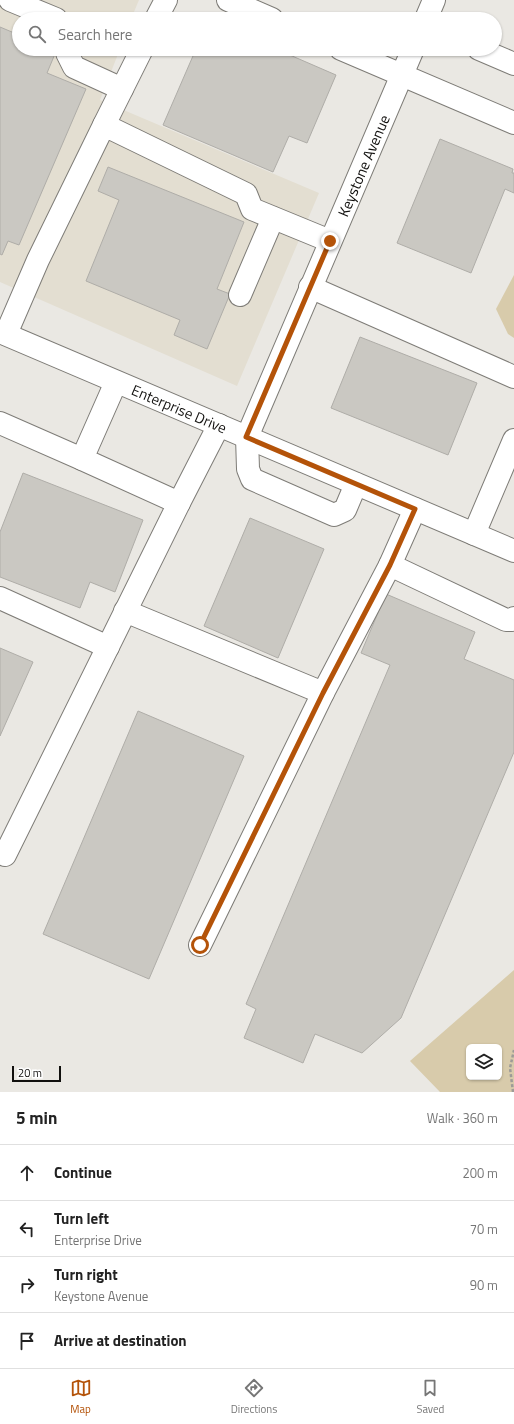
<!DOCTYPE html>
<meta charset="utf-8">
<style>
:root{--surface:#fff;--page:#f2f2f2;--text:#222;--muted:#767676;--line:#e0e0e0;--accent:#b45309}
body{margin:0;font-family:"Titillium Web",sans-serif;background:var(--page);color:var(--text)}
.controls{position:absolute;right:12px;bottom:12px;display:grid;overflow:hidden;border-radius:6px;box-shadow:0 1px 3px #0004}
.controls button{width:36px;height:36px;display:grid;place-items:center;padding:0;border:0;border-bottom:1px solid var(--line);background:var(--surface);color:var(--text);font:20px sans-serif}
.scale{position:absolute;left:12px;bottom:10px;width:49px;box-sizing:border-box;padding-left:4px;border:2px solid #11100e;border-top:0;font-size:11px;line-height:14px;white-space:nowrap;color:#11100e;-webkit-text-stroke:3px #fff;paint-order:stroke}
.stop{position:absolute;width:12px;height:12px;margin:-9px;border:3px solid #b45309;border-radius:50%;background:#fff}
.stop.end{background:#b45309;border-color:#fff;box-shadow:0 1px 4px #0008}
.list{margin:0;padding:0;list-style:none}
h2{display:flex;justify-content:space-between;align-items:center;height:52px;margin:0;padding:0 16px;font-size:17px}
h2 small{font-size:13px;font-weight:400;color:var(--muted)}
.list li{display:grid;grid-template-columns:26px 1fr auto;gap:12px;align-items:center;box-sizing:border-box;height:56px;padding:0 16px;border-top:1px solid var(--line)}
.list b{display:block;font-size:15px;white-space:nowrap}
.list p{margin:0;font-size:13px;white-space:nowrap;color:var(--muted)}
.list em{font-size:13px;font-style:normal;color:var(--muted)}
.icon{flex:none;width:22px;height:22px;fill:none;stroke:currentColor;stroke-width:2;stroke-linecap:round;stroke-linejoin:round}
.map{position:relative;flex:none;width:514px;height:1092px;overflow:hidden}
.search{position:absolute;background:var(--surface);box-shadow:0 1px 3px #0004;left:12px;right:12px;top:12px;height:44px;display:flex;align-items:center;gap:10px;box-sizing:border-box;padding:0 14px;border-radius:22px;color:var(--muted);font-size:15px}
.sheet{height:276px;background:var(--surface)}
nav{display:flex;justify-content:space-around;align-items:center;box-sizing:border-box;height:56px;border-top:1px solid var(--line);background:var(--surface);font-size:11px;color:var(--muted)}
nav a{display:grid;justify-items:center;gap:2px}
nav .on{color:var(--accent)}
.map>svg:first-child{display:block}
</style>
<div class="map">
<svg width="514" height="1092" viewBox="0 0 514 1092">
<rect width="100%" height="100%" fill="#eae8e3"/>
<path fill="#e3ded1" d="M0,0H139L131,19H19V49H120L100,100L319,193L237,386L0,282Z"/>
<g fill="#d8cbab" fill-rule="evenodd">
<path d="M514,275V338L508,334L496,309Z"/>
<path d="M514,970V1092H440L410,1061ZM469,1047H499V1077H469Z"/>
</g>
<g fill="#cac8c2" stroke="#afada8">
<path d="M0,27L19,35V49H57L47,73L86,89L19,245L8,241L2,255L0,254Z"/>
<path d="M196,49H276L336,75L307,143L289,136L273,172L163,125Z"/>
<path d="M440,139L513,169L512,173H514V193L505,189L471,273L397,243Z"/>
<path d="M108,167L244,222L217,289L230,294L207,349L174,335L180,320L86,281L119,200L98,191Z"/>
<path d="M360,337L477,383L448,455L331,408Z"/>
<path d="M23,473L143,520L115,592L90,582L80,608L0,577V532Z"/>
<path d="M250,518L324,549L278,658L204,626Z"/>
<path d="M386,594L475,632L464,659L514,680V752L401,1018L362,1053L315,1034L303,1063L244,1038L256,1009L246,1004L390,665L361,653Z"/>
<path d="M0,648L33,662L0,736Z"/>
<path d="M138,711L244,756L149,979L43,934Z"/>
</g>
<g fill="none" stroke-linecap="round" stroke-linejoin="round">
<defs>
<g id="minor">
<path d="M10,0L56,19"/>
<path d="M228,0L272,19"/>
<path d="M156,19L166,0"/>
<path d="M426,19L434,0"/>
<path d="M68,49L67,53L74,67L122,89"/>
<path d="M341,49L514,123"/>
<path d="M479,49L514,64"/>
<path d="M104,125L142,49"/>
<path d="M310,287L514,377"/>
<path d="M240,295L273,218"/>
<path id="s1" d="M0,332L514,551"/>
<path d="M6,334L38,260L104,125L246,194L252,209L330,241"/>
<path d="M116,382L82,459L179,503"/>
<path d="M0,423L82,459"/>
<path id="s2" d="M356,484L345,510L334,515L252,479L248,469L247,437L413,49"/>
<path d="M474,534L514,440"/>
<path d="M390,565L506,620H512L514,618"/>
<path d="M0,598L108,647"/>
<path d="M125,611L323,693"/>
<path d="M5,855L179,503L219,425"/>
<path d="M200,945L323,693L390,565L415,509"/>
</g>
</defs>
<use href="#minor" stroke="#7e7c77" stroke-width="24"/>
<path stroke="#9d9b97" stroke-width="2.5" stroke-dasharray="3 2" stroke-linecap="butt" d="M513,1092L510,1068L514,1050"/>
<use href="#minor" stroke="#fff" stroke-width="22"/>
</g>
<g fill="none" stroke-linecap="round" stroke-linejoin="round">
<path stroke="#b45309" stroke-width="5" d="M200,945L323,693L390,565L415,509L246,437L330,241"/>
</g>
<g text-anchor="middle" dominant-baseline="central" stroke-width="3" stroke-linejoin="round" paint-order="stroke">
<g font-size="15" fill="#11100e" stroke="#fff">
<text stroke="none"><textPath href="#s2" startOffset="468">Keystone Avenue</textPath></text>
<text stroke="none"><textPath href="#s1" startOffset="195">Enterprise Drive</textPath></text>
</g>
</g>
</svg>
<div class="controls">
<button><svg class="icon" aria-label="layers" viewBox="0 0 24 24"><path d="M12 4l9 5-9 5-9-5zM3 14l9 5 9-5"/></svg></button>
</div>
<div class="scale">20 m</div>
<div class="stop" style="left:200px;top:945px"></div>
<div class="stop end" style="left:330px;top:241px"></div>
<div class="search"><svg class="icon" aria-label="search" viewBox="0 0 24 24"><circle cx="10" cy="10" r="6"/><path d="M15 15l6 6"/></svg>Search here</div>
</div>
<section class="sheet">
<h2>5 min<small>Walk · 360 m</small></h2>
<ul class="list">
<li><svg class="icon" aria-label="ahead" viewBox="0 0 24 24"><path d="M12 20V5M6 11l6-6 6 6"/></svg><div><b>Continue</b></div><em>200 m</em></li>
<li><svg class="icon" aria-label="left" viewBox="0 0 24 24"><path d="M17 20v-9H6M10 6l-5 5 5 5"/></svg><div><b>Turn left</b><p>Enterprise Drive</p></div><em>70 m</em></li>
<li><svg class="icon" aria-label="right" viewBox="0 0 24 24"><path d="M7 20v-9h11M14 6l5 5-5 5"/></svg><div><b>Turn right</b><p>Keystone Avenue</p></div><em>90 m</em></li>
<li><svg class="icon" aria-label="arrive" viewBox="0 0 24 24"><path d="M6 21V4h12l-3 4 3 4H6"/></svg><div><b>Arrive at destination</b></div></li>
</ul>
</section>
<nav>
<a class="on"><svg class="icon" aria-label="map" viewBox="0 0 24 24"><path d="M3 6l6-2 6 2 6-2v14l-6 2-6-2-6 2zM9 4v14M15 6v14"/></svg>Map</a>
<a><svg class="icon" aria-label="directions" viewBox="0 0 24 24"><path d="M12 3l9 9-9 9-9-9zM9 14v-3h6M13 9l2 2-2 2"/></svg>Directions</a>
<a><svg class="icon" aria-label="saved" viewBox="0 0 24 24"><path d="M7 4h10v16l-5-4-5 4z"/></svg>Saved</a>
</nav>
